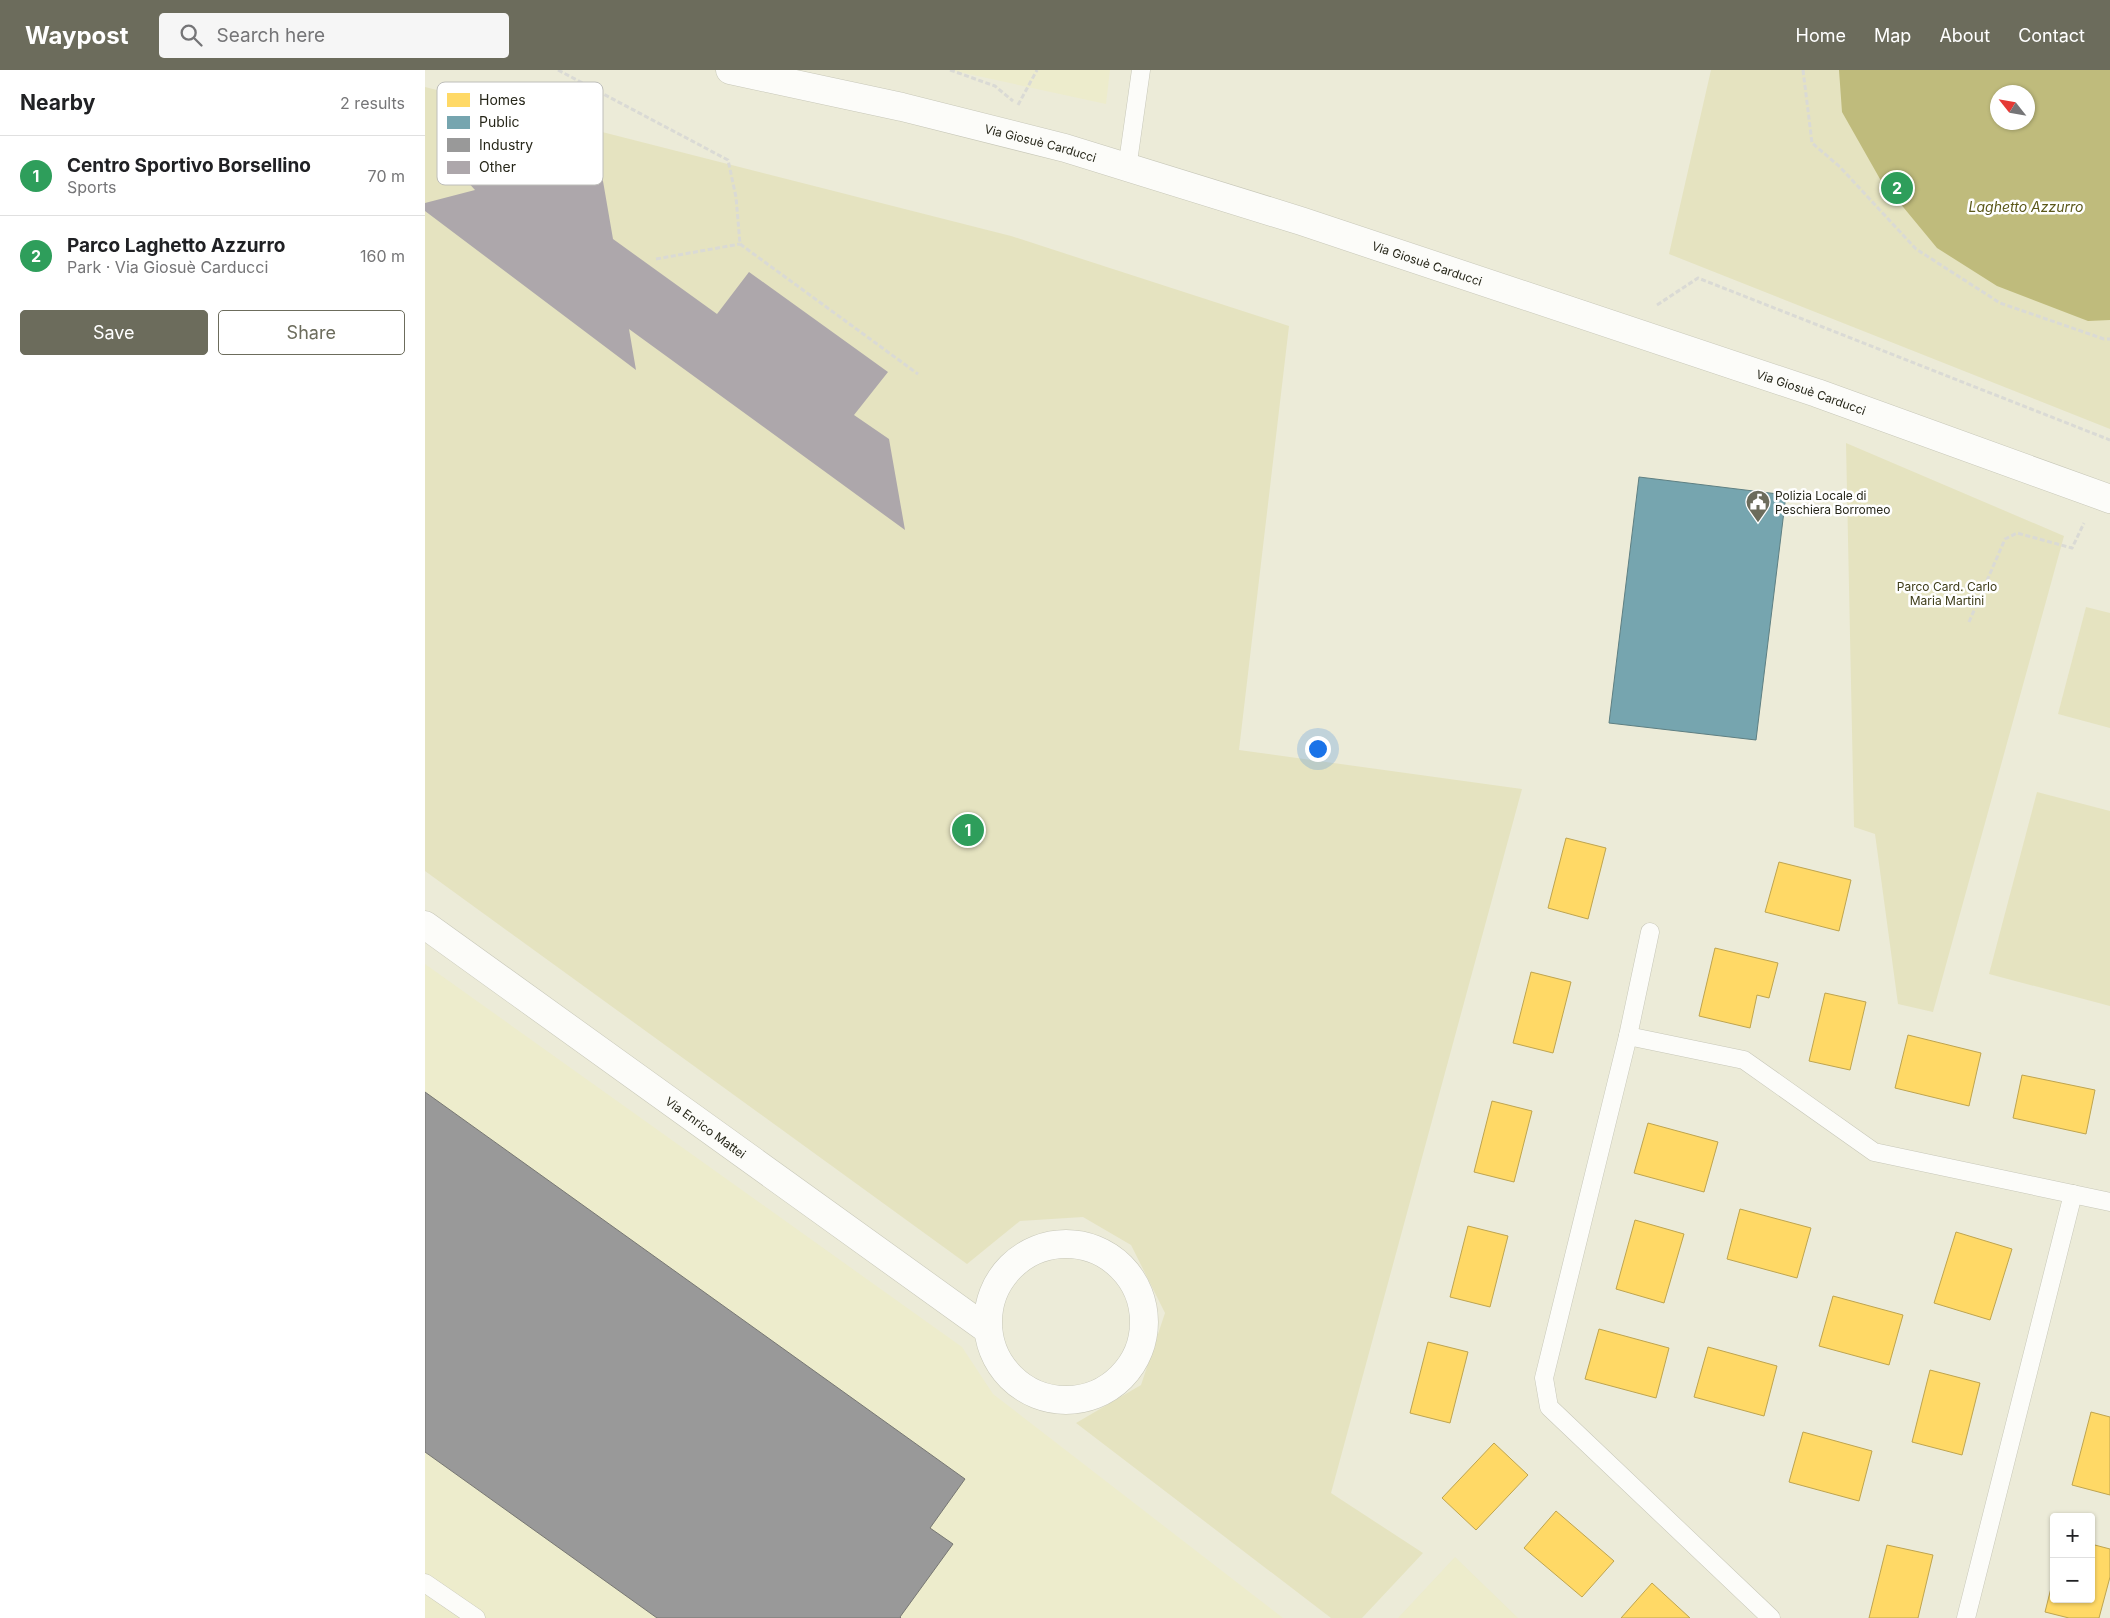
<!DOCTYPE html>
<meta charset="utf-8">
<style>
:root{--surface:#fff;--page:#f6f6f6;--text:#202124;--muted:#757577;--line:#e0e0e0;--accent:#6c6c5c}
body{margin:0;font-family:Inter,sans-serif;background:var(--page);color:var(--text)}
.controls{position:absolute;right:15px;bottom:15px;display:grid;overflow:hidden;border-radius:5px;box-shadow:0 1px 4px #0004}
.controls button{width:45px;height:45px;display:grid;place-items:center;padding:0;border:0;border-bottom:1px solid var(--line);background:var(--surface);color:var(--text);font:25px sans-serif}
.compass{position:absolute;left:1565px;top:15px;width:45px;height:45px;border-radius:50%;background:var(--surface);box-shadow:0 1px 4px #0004;rotate:301deg}
.you{position:absolute;left:892px;top:678px;width:18px;height:18px;margin:-12px;border:4px solid #fff;border-radius:50%;background:#1a73e8;box-shadow:0 0 0 8px #1a73e833}
.badge{display:grid;place-items:center;width:32px;height:32px;border-radius:50%;background:var(--accent);color:#fff;font-size:16px;font-weight:700}
.pin{position:absolute;translate:-50% -50%;border:2px solid #fff;box-shadow:0 1px 5px #0006}
.list{margin:0;padding:0;list-style:none}
h2{display:flex;justify-content:space-between;align-items:center;height:65px;margin:0;padding:0 20px;font-size:21px}
h2 small{font-size:16px;font-weight:400;color:var(--muted)}
.list li{display:grid;grid-template-columns:32px 1fr auto;gap:15px;align-items:center;box-sizing:border-box;height:80px;padding:0 20px;border-top:1px solid var(--line)}
.list b{display:block;font-size:19px;white-space:nowrap}
.list p{margin:0;font-size:16px;white-space:nowrap;color:var(--muted)}
.list em{font-size:16px;font-style:normal;color:var(--muted)}
.actions{display:flex;gap:10px;padding:15px 20px}
.actions a{flex:1;padding:11px 0;border:1px solid var(--accent);border-radius:5px;text-align:center;font-size:18px;color:var(--accent)}
.actions .main{background:var(--accent);color:#fff}
.icon{flex:none;width:28px;height:28px;fill:none;stroke:currentColor;stroke-width:2;stroke-linecap:round;stroke-linejoin:round}
.map{position:relative;flex:none;width:1685px;height:1548px;overflow:hidden}
header{display:flex;align-items:center;gap:30px;box-sizing:border-box;height:70px;padding:0 25px;background:var(--accent);color:#fff}
header strong{font-size:24px}
nav{display:flex;gap:28px;margin-inline-start:auto;font-size:18px}
.search{width:350px;height:45px;background:var(--page);display:flex;align-items:center;gap:12px;box-sizing:border-box;padding:0 18px;border-radius:5px;color:var(--muted);font-size:19px}
main{display:flex}
aside{flex:1;background:var(--surface)}
.map>svg:first-child{display:block}
</style>
<header>
<strong>Waypost</strong>
<div class="search"><svg class="icon" aria-label="search" viewBox="0 0 24 24"><circle cx="10" cy="10" r="6"/><path d="M15 15l6 6"/></svg>Search here</div>
<nav><a>Home</a><a>Map</a><a>About</a><a>Contact</a></nav>
</header>
<main>
<aside>
<h2>Nearby<small>2 results</small></h2>
<ul class="list">
<li><span class="badge" style="background:#2e9e5b">1</span><div><b>Centro Sportivo Borsellino</b><p>Sports</p></div><em>70 m</em></li>
<li><span class="badge" style="background:#2e9e5b">2</span><div><b>Parco Laghetto Azzurro</b><p>Park · Via Giosuè Carducci</p></div><em>160 m</em></li>
</ul>
<div class="actions"><a class="main">Save</a><a>Share</a></div>
</aside>
<div class="map">
<svg width="1685" height="1548" viewBox="0 0 1685 1548">
<rect width="100%" height="100%" fill="#ecebd8"/>
<g fill="#edeccc">
<path d="M525,0H685L681,34Z"/>
<path d="M0,894L537,1277L568,1324L858,1548H0Z"/>
<path d="M1030,1487L1093,1548H973Z"/>
</g>
<g fill="#e5e3c0" fill-rule="evenodd">
<path d="M1286,0H1685V359L1244,184ZM1572,22H1602V52H1572Z"/>
<path d="M0,17L586,166L864,256L814,680L1097,719L906,1423L998,1483L937,1548H906L651,1353L716,1315L740,1243L706,1175L658,1147L595,1151L542,1194L0,801Z"/>
<path d="M1421,373L1639,466L1508,942L1473,934L1450,764L1429,757Z"/>
<path d="M1661,537L1685,543V658L1633,644Z"/>
<path d="M1612,722L1685,741V936L1564,904Z"/>
</g>
<path fill="#bfbb7c" fill-rule="evenodd" d="M1414,0H1685V250L1663,251L1572,216L1512,178L1455,109L1417,42ZM1572,22H1602V52H1572Z"/>
<g fill="#ffd966" stroke="#bea44f">
<path d="M1141,768L1181,778L1163,849L1123,838Z"/>
<path d="M1354,792L1426,810L1414,861L1340,842Z"/>
<path d="M1290,878L1353,893L1344,928L1332,925L1325,958L1274,946Z"/>
<path d="M1106,902L1146,912L1128,983L1088,973Z"/>
<path d="M1400,923L1441,932L1425,1000L1384,991Z"/>
<path d="M1483,965L1556,983L1544,1036L1470,1018Z"/>
<path d="M1597,1005L1670,1020L1661,1064L1588,1048Z"/>
<path d="M1067,1031L1107,1041L1089,1112L1049,1102Z"/>
<path d="M1223,1053L1293,1072L1279,1122L1209,1103Z"/>
<path d="M1315,1139L1386,1158L1372,1208L1302,1189Z"/>
<path d="M1210,1150L1259,1164L1239,1233L1191,1219Z"/>
<path d="M1043,1156L1083,1166L1065,1237L1025,1227Z"/>
<path d="M1531,1162L1587,1179L1565,1250L1509,1233Z"/>
<path d="M1408,1226L1478,1245L1464,1295L1394,1276Z"/>
<path d="M1174,1259L1244,1278L1231,1328L1160,1309Z"/>
<path d="M1003,1272L1043,1282L1025,1353L985,1343Z"/>
<path d="M1283,1277L1352,1296L1339,1346L1269,1327Z"/>
<path d="M1505,1300L1555,1313L1537,1385L1487,1372Z"/>
<path d="M1666,1342L1685,1347V1425L1647,1415Z"/>
<path d="M1378,1362L1447,1381L1434,1431L1364,1412Z"/>
<path d="M1069,1373L1103,1405L1051,1460L1017,1428Z"/>
<path d="M1131,1441L1189,1491L1157,1527L1099,1478Z"/>
<path d="M1666,1474L1685,1479V1507L1674,1548H1644L1620,1542L1629,1506V1529H1666Z"/>
<path d="M1462,1475L1508,1485L1493,1548H1444Z"/>
<path d="M1227,1513L1265,1548H1196Z"/>
</g>
<path fill="#76a5af" stroke="#5e7f82" d="M1214,407L1361,425L1331,670L1184,653Z"/>
<path fill="#999" stroke="#777773" d="M0,1022L540,1409L505,1458L528,1474L475,1547L476,1548H232L0,1382Z"/>
<path fill="#ada7ab" d="M69,53L85,56L97,65L105,78L106,93L102,107L174,88L188,169L292,244L324,202L463,302L429,345L464,369L480,460L204,259L211,300L0,141V133L50,120L40,109L34,95L36,80L43,66L55,57Z"/>
<g fill="none" stroke-linecap="round" stroke-linejoin="round">
<defs>
<g id="lane">
<path d="M702,99L716,0"/>
<path d="M1225,862L1203,966L1119,1308L1124,1337L1346,1548"/>
<path d="M1203,966L1319,990L1449,1082L1685,1132"/>
<path d="M0,1513L51,1548"/>
<path d="M1541,1548L1648,1124"/>
</g>
<g id="street">
<path id="s1" d="M305,0L477,37L640,78L876,151L1392,323L1685,429"/>
<path id="s2" d="M0,855L563,1260"/>
<circle cx="641" cy="1252" r="78"/>
</g>
</defs>
<use href="#lane" stroke="#c7c7b8" stroke-width="19"/>
<use href="#street" stroke="#c7c7b8" stroke-width="29"/>
<g stroke="#dadad5" stroke-width="3" stroke-dasharray="5 2.5" stroke-linecap="butt">
<path d="M133,0L303,90L311,127L315,174L493,304"/>
<path d="M525,0L570,16L588,31"/>
<path d="M1378,0L1387,73L1415,97L1491,179L1575,233L1679,269H1685"/>
<path d="M593,35L612,0"/>
<path d="M231,189L315,174"/>
<path d="M1232,235L1273,208L1685,370"/>
<path d="M1544,552L1580,469L1592,463L1647,478L1659,453"/>
</g>
<use href="#lane" stroke="#fcfcf9" stroke-width="18"/>
<use href="#street" stroke="#fcfcf9" stroke-width="28"/>
</g>
<defs>
<symbol id="civic-pin" viewBox="-11 -11 22 30"><path d="M0 17L-7.5 6A9.5 9.5 0 1 1 7.5 6Z" fill="#6c6c5c" stroke="#fff"/><path d="M-.6-6.5H3V-4.5H.6V-3L4-1V1h2V6H-6V1h2V-1L-.6-3ZM-1.2 2.5V6h2.4V2.5Z" fill="#fff"/></symbol>
</defs>
<g fill-rule="evenodd">
<use href="#civic-pin" x="1319" y="418" width="28" height="38"/>
</g>
<g text-anchor="middle" dominant-baseline="central" stroke-width="5" stroke-linejoin="round" paint-order="stroke">
<g font-size="12" fill="#27271a" stroke="#fff">
<text stroke="none"><textPath href="#s1" startOffset="319">Via Giosuè Carducci</textPath></text>
<text stroke="none"><textPath href="#s1" startOffset="724">Via Giosuè Carducci</textPath></text>
<text stroke="none"><textPath href="#s1" startOffset="1129">Via Giosuè Carducci</textPath></text>
<text stroke="none"><textPath href="#s2" startOffset="346">Via Enrico Mattei</textPath></text>
</g>
<g font-size="12" fill="#27271a" stroke="#fff" text-anchor="start">
<text x="1350" y="425">Polizia Locale di<tspan x="1350" dy="14">Peschiera Borromeo</tspan></text>
</g>
<g font-size="12" fill="#3d3b17" stroke="#fff">
<text x="1522" y="516">Parco Card. Carlo<tspan x="1522" dy="14">Maria Martini</tspan></text>
</g>
<g font-size="14" font-style="italic" fill="#5b581a" stroke="#fff">
<text x="1601" y="136">Laghetto Azzurro</text>
</g>
</g>
<rect x="12" y="12" width="166" height="103" rx="8" fill="#fff" stroke="#bebeba" stroke-width="1"/>
<rect x="22" y="23" width="23" height="14" fill="#ffd966"/>
<rect x="22" y="46" width="23" height="13" fill="#76a5af"/>
<rect x="22" y="68" width="23" height="14" fill="#999"/>
<rect x="22" y="91" width="23" height="13" fill="#ada7ab"/>
<g font-size="14" fill="#27271a">
<text x="54" y="35">Homes</text>
<text x="54" y="57">Public</text>
<text x="54" y="80">Industry</text>
<text x="54" y="102">Other</text>
</g>
</svg>
<div class="controls">
<button>+</button>
<button>−</button>
</div>
<svg class="compass" viewBox="-18 -18 36 36"><path d="M0-13l5 13h-10z" fill="#e53935"/><path d="M0 13l5-13h-10z" fill="#757577"/></svg>
<div class="you"></div>
<div class="pin badge" style="left:543px;top:760px;background:#2e9e5b">1</div>
<div class="pin badge" style="left:1472px;top:118px;background:#2e9e5b">2</div>
</div>
</main>
